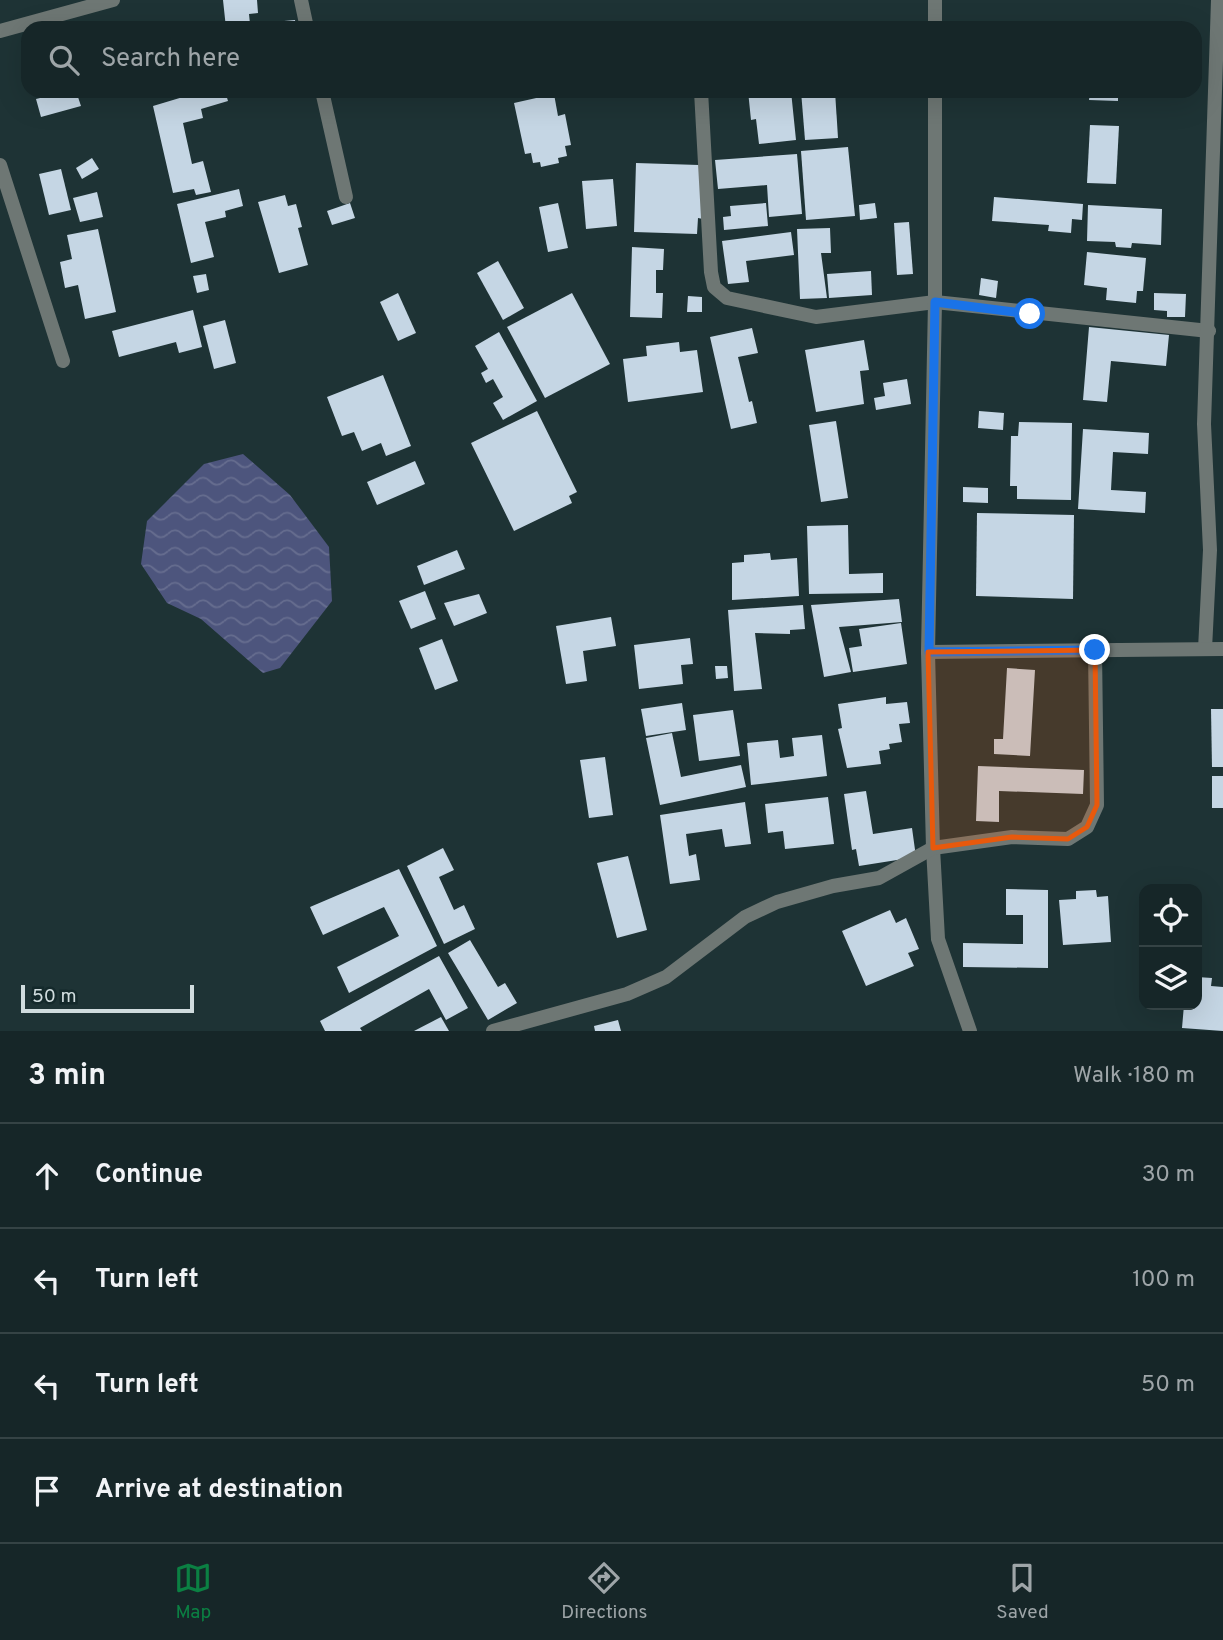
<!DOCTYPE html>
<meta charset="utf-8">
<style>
:root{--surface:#162628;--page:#1f2e30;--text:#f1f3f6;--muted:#9ea5a8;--line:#354345;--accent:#0b8043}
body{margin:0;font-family:Overpass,sans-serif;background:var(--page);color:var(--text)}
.controls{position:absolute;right:21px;bottom:21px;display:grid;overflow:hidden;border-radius:14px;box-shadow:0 7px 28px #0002}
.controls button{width:63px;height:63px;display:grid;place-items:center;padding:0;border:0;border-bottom:2px solid var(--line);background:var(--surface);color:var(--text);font:35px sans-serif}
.scale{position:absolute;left:21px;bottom:18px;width:173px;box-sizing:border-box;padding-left:7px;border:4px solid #d0dcde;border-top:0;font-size:19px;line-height:24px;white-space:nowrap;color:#d0dcde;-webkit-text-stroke:5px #14292b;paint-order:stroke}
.stop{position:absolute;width:21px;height:21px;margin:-16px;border:5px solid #1a73e8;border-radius:50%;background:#fff}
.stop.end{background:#1a73e8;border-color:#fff;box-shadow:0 2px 7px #0008}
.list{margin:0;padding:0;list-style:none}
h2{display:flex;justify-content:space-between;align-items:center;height:91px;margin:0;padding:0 28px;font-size:30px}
h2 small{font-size:23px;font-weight:400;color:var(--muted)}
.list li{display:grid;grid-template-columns:46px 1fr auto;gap:21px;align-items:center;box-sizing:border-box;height:105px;padding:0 28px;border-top:2px solid var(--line)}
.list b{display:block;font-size:26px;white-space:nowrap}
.list em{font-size:23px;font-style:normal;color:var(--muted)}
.icon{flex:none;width:38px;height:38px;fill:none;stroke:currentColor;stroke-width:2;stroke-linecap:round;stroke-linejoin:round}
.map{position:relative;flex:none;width:1223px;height:1031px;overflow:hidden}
.search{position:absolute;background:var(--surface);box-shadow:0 7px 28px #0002;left:21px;right:21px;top:21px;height:77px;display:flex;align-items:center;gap:18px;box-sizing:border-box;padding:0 24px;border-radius:21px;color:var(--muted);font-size:26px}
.sheet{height:511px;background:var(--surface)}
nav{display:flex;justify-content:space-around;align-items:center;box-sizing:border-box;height:98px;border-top:2px solid var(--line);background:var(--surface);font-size:19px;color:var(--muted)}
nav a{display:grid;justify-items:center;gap:4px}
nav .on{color:var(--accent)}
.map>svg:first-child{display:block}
</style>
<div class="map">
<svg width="1223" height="1031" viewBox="0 0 1223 1031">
<defs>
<pattern id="water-waves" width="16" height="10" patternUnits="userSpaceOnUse" patternTransform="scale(1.75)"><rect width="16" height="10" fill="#4d557d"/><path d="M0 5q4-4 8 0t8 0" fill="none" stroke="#666d8f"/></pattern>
</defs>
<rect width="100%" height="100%" fill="#1e3335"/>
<path fill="url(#water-waves)" d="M243,454L290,495L329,547L332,601L280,668L263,673L201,619L167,603L141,564L147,521L204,464Z"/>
<g fill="#c5d6e4">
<path d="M223,0H257L258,13L249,14L250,24L295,20L296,28H226Z"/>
<path d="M43,91H76L81,106L41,117L36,99L44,97Z"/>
<path d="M203,91H225L228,101L201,109L203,118L183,123L192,164L203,161L211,192L196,195L194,189L173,193L153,106Z"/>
<path d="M748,91H791L796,140L759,144L756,119L751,120Z"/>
<path d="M801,91H835L838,138L805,140Z"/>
<path d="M1090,91H1118V101L1089,100Z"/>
<path d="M554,94L558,116L565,114L571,145L565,146L567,156L558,158L559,163L541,167L540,162L533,163L531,153L525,154L514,103Z"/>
<path d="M1090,125L1119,126L1116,184L1087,183Z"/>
<path d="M848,147L855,216L806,220L801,151Z"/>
<path d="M797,154L802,214L769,217L767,185L718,189L715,160Z"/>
<path d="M92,158L99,169L82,179L76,168Z"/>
<path d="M636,163L699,165V179L704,180L703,219L698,218L697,234L634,232Z"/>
<path d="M61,169L71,210L49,215L39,174Z"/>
<path d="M613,179L617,226L586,229L582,181Z"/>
<path d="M239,189L243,206L225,211L226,217L205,222L214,257L191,263L177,204Z"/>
<path d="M97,192L103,217L80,222L73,198Z"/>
<path d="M285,195L288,206L296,204L302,227L298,228L308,265L279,273L258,202Z"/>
<path d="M994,197L1083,204L1082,220L1072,219L1071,233L1048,231L1049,225L992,221Z"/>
<path d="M350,203L355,218L332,225L327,211Z"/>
<path d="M558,203L568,248L548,252L539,207Z"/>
<path d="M766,203L768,226L724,230L723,217L731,216L730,206Z"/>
<path d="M875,203L877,218L860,220L859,205Z"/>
<path d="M1088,205L1162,209L1161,245L1132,243L1131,248L1116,247L1115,242L1087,241Z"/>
<path d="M909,222L913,274L897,275L894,223Z"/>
<path d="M830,228L831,253H821L827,298L800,299L797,229Z"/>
<path d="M98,229L116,312L85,319L78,285L65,288L60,262L72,259L67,235Z"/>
<path d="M791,232L794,255L746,261L749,282L728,284L722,241Z"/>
<path d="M632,247L664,249L663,270H656V293H663L662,318L630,317Z"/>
<path d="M1087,252L1146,258L1143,291H1137L1136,303L1106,300L1107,288L1084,285Z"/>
<path d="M498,261L524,308L503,320L477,273Z"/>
<path d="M871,271L872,295L829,298L827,274Z"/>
<path d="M206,274L209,290L197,293L193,276Z"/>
<path d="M981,278L998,281L996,298L979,295Z"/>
<path d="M398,293L416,333L398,341L380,302Z"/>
<path d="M572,293L610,364L545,398L507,327Z"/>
<path d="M1154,293L1186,294L1185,317H1167V311L1154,310Z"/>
<path d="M688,296L702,297V312H687Z"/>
<path d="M193,310L202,347L179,353L176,342L119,357L112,331Z"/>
<path d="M225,320L236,363L214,369L203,326Z"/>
<path d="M1089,327L1169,335L1166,366L1111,361L1107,402L1083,400Z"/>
<path d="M752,328L758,353L738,357L749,402L752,401L757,423L731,429L710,337Z"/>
<path d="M499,332L537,401L503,420L493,403L503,397L493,379L486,383L481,373L488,369L475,346Z"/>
<path d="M864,340L869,370L860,371L864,404L816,412L805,350Z"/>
<path d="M679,342L680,352L697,350L703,392L628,402L623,359L647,356L646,346Z"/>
<path d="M383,375L411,446L386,456L381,443L362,451L354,432L342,436L327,397Z"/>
<path d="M907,379L911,404L876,410L874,398L885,396L883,383Z"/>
<path d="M537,411L577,492L569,496L572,503L514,531L471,443Z"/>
<path d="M979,411L1004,413L1003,430L978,428Z"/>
<path d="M836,421L848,498L821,502L809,425Z"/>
<path d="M1019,422L1072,423L1071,500L1017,499V486H1010L1011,436H1018Z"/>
<path d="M1083,429L1149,433L1148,454L1113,452L1111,490L1146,492L1145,513L1078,509Z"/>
<path d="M415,461L425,484L377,505L367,482Z"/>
<path d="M963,487L988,488V503L963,502Z"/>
<path d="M977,513L1074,515L1073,599L976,596Z"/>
<path d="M848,525L849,574L883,573V593L809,594L807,526Z"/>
<path d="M457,550L465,569L424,585L417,566Z"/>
<path d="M770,553L771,560L797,558L799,596L732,600V563L744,562V555Z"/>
<path d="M425,591L436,619L411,629L399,601Z"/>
<path d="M479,594L487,613L454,626L444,603Z"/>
<path d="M899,599L902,622L839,627L851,672L824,677L811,605Z"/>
<path d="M803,605L805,629L790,630V634L755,633L762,689L734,691L728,610Z"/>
<path d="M611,617L616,646L583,651L587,681L566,684L556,626Z"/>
<path d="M901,623L907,664L853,672L849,648L862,646L859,629Z"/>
<path d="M690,638L693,664L681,665L683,684L639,689L634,645Z"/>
<path d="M442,639L458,681L435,690L419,648Z"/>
<path d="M715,666H727L728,678L716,679Z"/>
<path d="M1007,668L1035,670L1030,756L994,754V739H1003Z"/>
<path d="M886,697V704L907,702L910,723L899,724L902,742L889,744L890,749L879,751L881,764L847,768L838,729L842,728L838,704Z"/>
<path d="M682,703L686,730L646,736L641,709Z"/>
<path d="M1211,709H1223V767H1212Z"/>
<path d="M733,710L740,756L699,761L693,715Z"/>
<path d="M672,733L681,777L741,765L746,787L660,805L646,738Z"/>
<path d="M822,735L827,776L751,785L747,743L778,740L780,758L794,756L792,738Z"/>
<path d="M605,757L613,815L589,818L580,760Z"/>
<path d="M978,766L1084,770L1083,794L999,791V822L976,821Z"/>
<rect x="1212" y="776" width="11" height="32"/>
<path d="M866,791L873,834L912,828L916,857L859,866L856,849L852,850L844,794Z"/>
<path d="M828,797L834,844L785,849L783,831L768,833L765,804Z"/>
<path d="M745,802L751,844L725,847L722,829L686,834L689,856L696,854L700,880L670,884L660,815Z"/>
<path d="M443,848L454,870L439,877L454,910L464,905L475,929L444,944L407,866Z"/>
<path d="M628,856L647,930L617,938L597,863Z"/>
<path d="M399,869L437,946L349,993L337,967L399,936L384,907L323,935L310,907Z"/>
<path d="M1006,889L1048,890V968L963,967V943L1023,944V915H1006Z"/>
<path d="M1096,890L1097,897L1108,896L1111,942L1063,945L1059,900L1076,899V891Z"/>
<path d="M890,910L896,923L906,918L919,949L908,953L914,966L866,986L842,931Z"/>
<path d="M470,940L498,987L505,983L517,1003L488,1020L448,953Z"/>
<path d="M439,956L468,1008L446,1020L429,989L360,1028L362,1031H325L320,1021Z"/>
<path d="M1197,977L1212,978L1211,986L1223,987V1031L1182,1028L1184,1005H1197Z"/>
<path d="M441,1017L449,1031H414Z"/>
<path d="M618,1020L621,1031H595L594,1026Z"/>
</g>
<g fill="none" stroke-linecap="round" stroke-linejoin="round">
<g stroke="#6e7774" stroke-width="14">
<path d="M301,0L307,28"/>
<path d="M935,28V0"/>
<path d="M0,31L113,0"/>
<path d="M322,91L346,197"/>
<path d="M701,91L711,272L714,287L727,298L816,317L935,302L1209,331"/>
<path d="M935,91V302L928,652L933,848L938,939L970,1031"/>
<path d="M0,165L63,361"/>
<path d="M1205,649L1210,550L1204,424L1218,0"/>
<path d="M928,652L1223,649"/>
<path d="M493,1031L627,994L666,977L745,917L777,902L833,886L879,878L933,848L1012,837L1068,839L1087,827L1097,805L1095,650"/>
</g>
</g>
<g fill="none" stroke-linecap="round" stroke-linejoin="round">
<path stroke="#1a73e8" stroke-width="9" d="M1030,314L935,302L929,652L1095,650"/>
</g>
<path fill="#e8590c" fill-opacity="0.2" stroke="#e8590c" stroke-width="5" stroke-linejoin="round" d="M1095,650L1097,805L1087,827L1068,839L1012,837L933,848L928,652Z"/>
</svg>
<div class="controls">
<button><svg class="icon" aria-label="locate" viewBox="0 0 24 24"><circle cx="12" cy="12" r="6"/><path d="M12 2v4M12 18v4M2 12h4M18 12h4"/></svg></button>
<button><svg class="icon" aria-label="layers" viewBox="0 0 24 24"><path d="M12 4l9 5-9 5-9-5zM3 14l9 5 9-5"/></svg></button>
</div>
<div class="scale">50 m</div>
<div class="stop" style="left:1030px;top:314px"></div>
<div class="stop end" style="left:1095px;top:650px"></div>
<div class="search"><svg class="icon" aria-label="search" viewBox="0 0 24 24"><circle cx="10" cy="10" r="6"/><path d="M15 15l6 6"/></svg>Search here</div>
</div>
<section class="sheet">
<h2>3 min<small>Walk · 180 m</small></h2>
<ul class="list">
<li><svg class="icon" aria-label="ahead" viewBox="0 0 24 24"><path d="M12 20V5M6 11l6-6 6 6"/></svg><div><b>Continue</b></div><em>30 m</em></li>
<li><svg class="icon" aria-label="left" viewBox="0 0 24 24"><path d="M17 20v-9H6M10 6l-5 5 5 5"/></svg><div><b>Turn left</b></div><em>100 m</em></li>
<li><svg class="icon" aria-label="left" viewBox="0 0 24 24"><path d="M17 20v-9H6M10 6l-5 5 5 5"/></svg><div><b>Turn left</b></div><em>50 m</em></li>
<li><svg class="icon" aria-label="arrive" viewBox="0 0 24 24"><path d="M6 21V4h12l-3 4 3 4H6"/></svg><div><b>Arrive at destination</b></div></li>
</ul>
</section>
<nav>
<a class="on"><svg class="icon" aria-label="map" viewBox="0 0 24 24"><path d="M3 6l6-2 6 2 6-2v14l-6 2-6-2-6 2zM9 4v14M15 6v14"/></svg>Map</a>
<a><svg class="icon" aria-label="directions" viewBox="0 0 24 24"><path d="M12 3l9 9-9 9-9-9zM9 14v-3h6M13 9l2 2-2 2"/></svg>Directions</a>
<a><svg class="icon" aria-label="saved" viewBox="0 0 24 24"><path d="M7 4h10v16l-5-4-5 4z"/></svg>Saved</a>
</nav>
